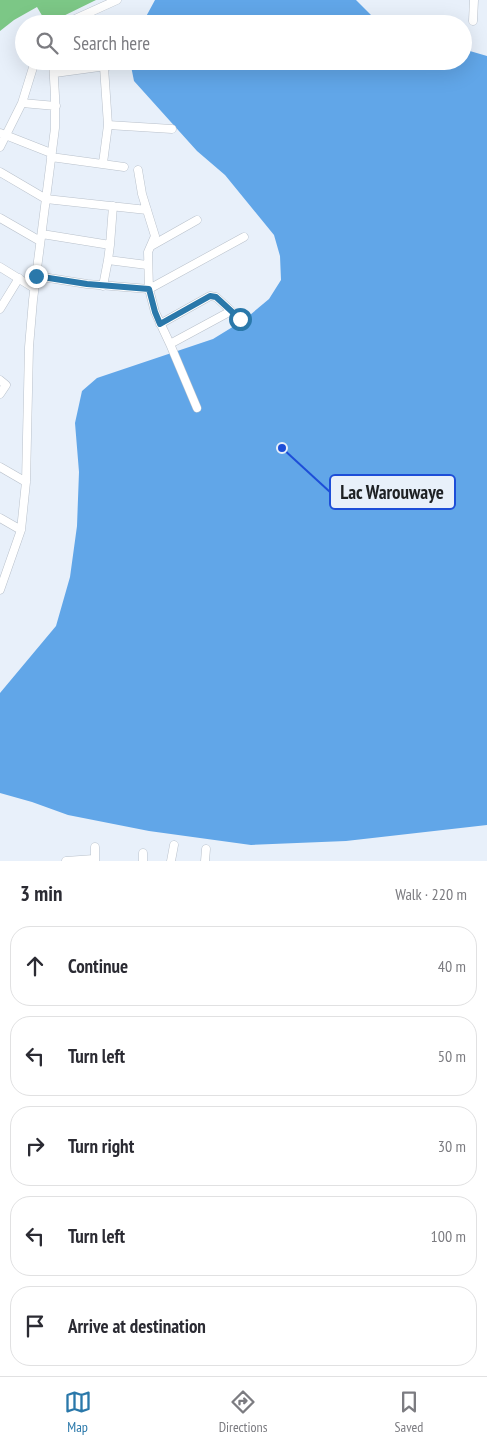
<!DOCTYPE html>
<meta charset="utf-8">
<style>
:root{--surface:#fff;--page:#f7f7f7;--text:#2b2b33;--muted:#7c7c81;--line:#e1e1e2;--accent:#2a78aa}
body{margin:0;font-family:"PT Sans Narrow",sans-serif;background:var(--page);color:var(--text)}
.stop{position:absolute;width:15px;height:15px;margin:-11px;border:4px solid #2a78aa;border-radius:50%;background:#fff}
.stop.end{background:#2a78aa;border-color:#fff;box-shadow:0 1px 5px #0008}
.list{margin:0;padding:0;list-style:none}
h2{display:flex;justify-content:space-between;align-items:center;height:65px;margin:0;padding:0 20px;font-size:21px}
h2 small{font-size:16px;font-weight:400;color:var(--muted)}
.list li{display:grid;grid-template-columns:32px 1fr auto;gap:15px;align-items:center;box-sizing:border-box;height:80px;margin:0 10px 10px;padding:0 10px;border:1px solid var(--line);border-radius:20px}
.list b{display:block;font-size:19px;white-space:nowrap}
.list em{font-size:16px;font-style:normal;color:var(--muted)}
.icon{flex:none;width:28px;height:28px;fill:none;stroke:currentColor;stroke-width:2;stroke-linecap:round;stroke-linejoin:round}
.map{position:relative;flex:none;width:487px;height:861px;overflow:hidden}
.search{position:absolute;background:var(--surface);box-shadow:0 5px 20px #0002;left:15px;right:15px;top:15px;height:55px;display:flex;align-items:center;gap:12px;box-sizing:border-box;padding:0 18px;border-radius:28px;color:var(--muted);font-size:19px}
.sheet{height:515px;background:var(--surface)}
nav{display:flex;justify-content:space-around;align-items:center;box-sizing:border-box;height:70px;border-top:1px solid var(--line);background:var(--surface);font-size:14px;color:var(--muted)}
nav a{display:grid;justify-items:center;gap:2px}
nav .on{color:var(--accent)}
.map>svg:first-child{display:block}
</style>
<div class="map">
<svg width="487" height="861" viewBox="0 0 487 861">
<rect width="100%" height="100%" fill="#e8f0fa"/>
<path fill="#7cc786" d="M0 0H96L47 24 37 7 14 20 0 31Z"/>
<path fill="#61a6e8" d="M155 0H356L380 24H142Z
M463 49 487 56V825L346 841 251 845 149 831 68 815 32 802 0 793V693L56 626 70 577 77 526 79 472 75 423 82 391 97 378 213 339 244 320 269 299 281 280 280 256 274 235 225 175 197 151 134 81 130 61H463Z"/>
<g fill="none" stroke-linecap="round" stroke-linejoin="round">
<g stroke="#b9c1cb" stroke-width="9">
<path id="minor" d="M473 21 474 0
M64 24 117 0
M55 73 143 61
M22 103 56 106
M108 125 172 129
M0 133 51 153
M0 147 22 103 35 61
M51 157 124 167
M103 163 108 125 104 67
M0 172 46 199 147 210
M0 218 40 241
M42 234 110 245 108 260 147 265
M110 245 113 206
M151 246 197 220
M0 267 34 288
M36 276 87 284 149 289 148 252 155 236 142 194 138 170
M103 286 108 260
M0 309 19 278
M160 324 210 296 216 297 240 319
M170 344 231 311
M0 380 6 385 0 394
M197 408 170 344 155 312 149 289 244 237
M0 467 26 482
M0 518 21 530
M0 590 21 530 26 482 29 347 33 300 55 128V96L53 61
M66 861 94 859
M95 861V847
M143 861V853
M171 861 174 845
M205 861 206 849"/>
</g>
<use href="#minor" stroke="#fff" stroke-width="8"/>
</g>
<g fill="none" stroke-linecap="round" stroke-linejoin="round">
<path stroke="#2a78aa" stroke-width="6" d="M36 276 87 284 149 289 155 312 160 324 210 296 216 297 240 319"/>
</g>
<path fill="none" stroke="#1d4ed8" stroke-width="2" d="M282 448L330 492"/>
<circle fill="#1d4ed8" stroke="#e8f0fa" stroke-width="2" cx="282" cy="448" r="5"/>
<rect fill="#e8f0fa" stroke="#1d4ed8" stroke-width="2" x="330" y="475" width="125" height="34" rx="5"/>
<g font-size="19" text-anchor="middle" font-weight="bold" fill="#1e2124">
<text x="392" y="499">Lac Warouwaye</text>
</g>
</svg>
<div class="stop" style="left:240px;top:319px"></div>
<div class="stop end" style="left:36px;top:276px"></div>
<div class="search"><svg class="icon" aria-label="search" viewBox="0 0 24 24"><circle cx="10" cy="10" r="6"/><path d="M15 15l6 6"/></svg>Search here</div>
</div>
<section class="sheet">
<h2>3 min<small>Walk · 220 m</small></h2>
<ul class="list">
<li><svg class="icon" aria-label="ahead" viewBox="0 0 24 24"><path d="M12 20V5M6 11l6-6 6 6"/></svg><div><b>Continue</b></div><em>40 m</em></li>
<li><svg class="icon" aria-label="left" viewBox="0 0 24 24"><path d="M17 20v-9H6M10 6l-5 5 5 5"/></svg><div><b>Turn left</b></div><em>50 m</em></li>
<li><svg class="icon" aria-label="right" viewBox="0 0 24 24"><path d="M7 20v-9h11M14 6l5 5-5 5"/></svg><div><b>Turn right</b></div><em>30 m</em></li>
<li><svg class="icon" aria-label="left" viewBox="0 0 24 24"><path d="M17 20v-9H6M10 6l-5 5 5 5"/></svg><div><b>Turn left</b></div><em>100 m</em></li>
<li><svg class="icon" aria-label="arrive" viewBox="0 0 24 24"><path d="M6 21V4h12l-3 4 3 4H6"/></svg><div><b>Arrive at destination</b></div></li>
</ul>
</section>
<nav>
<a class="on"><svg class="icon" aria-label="map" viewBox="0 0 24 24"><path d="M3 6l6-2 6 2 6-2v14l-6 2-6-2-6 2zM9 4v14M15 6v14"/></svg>Map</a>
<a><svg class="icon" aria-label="directions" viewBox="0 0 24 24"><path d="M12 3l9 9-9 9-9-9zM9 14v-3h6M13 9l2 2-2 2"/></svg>Directions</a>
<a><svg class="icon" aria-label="saved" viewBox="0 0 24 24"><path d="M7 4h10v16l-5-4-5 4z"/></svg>Saved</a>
</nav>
